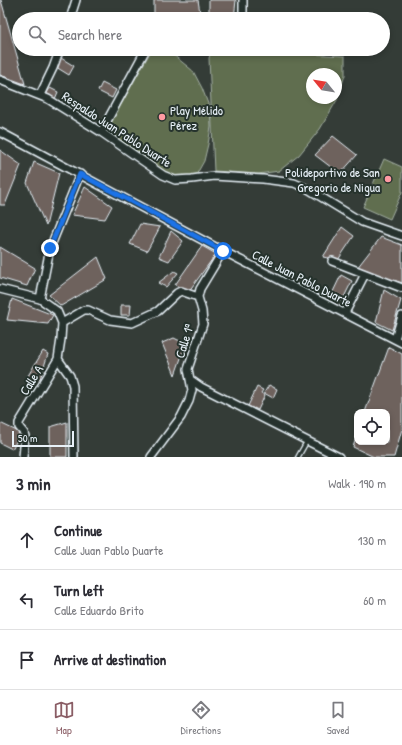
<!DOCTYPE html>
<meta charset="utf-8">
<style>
:root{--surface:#fff;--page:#f2f2f3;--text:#2b2b33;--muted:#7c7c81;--line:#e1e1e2;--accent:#8a5d65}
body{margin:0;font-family:"Patrick Hand",sans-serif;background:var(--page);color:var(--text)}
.controls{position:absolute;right:12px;bottom:12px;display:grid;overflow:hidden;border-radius:8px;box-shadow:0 2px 6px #0003}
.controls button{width:36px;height:36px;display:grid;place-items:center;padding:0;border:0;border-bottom:1px solid var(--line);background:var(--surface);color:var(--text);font:20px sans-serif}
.compass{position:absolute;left:306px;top:68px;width:36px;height:36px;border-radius:50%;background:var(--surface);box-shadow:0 2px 6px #0003;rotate:300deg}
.scale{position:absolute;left:12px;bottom:10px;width:62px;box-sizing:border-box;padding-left:4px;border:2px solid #e8f1f8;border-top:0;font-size:11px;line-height:14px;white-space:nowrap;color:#e8f1f8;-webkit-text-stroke:3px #26332d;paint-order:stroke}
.stop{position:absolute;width:12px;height:12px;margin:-9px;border:3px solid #1a73e8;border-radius:50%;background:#fff}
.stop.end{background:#1a73e8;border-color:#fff;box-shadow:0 1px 4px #0008}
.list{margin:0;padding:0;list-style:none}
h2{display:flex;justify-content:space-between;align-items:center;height:52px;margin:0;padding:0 16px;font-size:17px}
h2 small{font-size:13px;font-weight:400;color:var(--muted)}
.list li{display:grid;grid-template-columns:26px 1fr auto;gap:12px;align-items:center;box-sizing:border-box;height:60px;padding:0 16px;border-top:1px solid var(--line)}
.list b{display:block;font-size:15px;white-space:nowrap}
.list p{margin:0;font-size:13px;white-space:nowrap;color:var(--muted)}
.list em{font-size:13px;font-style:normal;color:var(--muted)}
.icon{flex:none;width:22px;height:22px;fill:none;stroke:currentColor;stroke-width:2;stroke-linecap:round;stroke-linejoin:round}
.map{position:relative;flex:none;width:402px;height:457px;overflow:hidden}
.search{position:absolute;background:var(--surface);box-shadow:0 2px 6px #0003;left:12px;right:12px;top:12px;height:44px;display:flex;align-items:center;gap:10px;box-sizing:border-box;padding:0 14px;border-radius:22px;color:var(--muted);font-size:15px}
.sheet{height:232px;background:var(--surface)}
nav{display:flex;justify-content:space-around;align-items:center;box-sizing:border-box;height:56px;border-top:1px solid var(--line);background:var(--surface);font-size:11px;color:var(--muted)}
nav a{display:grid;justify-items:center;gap:2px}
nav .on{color:var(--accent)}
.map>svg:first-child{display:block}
</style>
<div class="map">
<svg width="402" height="457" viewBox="0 0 402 457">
<rect width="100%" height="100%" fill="#343c37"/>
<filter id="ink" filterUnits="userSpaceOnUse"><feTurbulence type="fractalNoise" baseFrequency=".025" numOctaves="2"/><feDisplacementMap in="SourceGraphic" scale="8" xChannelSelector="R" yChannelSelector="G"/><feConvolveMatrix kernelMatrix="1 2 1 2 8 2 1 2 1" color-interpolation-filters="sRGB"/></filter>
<g filter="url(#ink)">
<path fill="#616e50" stroke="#a4b0a4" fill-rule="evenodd" d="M152 49H166L193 71 202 88 210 109 211 127 208 144 204 161 195 177 179 178 165 174 112 135 110 124Z
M216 49 345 56V75L337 100 320 129 299 155 279 171 258 174 214 171 209 58 211 52ZM312 74H336V98H312Z
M384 159 402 167V192L390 219 363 207Z"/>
<path fill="#6e625d" stroke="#e8f1f8" d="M0 0H1L25 84 0 75Z
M154 0H198L201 19H154Z
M209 0H236L234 19H209Z
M61 58 74 66 69 75 56 67Z
M102 83 116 90 112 98 98 91Z
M50 88 58 92 55 99 46 95Z
M333 136 357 155 340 174 315 155Z
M0 150 21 165 5 205H0Z
M34 162 59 173 46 226 27 183Z
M85 187 112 206 105 219 72 215Z
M140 224 160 227 147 251 130 244Z
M342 227 354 236 338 260 323 257Z
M171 231 183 241 169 261 159 257Z
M381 237 402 245V283L357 268Z
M202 246 216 254 189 291 175 285Z
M0 247 35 268 27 286 0 278Z
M98 257 107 279 61 306 49 295Z
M174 271 178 273 166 287 158 283Z
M341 275 352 281 342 301 331 296Z
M384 290 401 300 392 330 376 322Z
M12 299 53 315 48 324 7 320Z
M121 305H131L130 315H121Z
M174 338 186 344 175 375 162 343Z
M389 347 402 354V429L394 457H374L353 447 357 435V442H387V412H365Z
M43 351 48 354 40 379H26Z
M269 385 277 389 273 398 264 393Z
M257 387 263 390 261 393 265 395 258 410 254 408V409L248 406Z
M67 422V457H50V427Z
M0 423 21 433 12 449 0 443Z"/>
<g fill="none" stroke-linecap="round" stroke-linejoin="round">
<g stroke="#e8f1f8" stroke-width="6">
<path id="lane" d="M298 457 307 441"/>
</g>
<g stroke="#e8f1f8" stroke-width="10">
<path id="street" d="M243 0V19
M70 19 76 0
M0 80 48 99 101 132 163 175 175 180 192 179 214 176 263 179 294 183 308 189 362 222 402 236
M40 95 53 68 60 49
M0 132 223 251 402 343
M101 132 146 49
M332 261 402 288
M0 289 40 299 57 311 62 323 61 339 58 359 19 423V427L24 433 25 436 23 457
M40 299 50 248 80 174
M345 313 365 274
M62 323 84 310H88L110 320 132 323 158 311 177 293 181 291 198 297
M395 339 402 316
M58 359 70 376 73 386 74 457
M191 380 201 387 339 457
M151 457 181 417 189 401 192 390 188 369 203 324 202 311 198 297 200 289 223 251"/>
</g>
<use href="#lane" stroke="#26332d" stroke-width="3.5"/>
<use href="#street" stroke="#26332d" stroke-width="7"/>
</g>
</g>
<g fill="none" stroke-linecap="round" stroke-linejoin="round" filter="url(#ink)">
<path stroke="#1a73e8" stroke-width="5" d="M50 248 80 174 223 251"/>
</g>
<g fill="#ff9aa2" stroke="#26332d" stroke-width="1.5">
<circle cx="162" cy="117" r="4"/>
<circle cx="388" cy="179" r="4"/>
</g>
<g text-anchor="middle" stroke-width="4" stroke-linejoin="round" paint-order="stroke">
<g font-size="13" fill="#e8f1f8" stroke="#26332d" text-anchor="start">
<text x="170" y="115">Play Mélido<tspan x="170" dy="15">Pérez</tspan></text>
<text x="380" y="177" text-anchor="end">Polideportivo de San<tspan x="380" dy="15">Gregorio de Nigua</tspan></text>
</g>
<g font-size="13" fill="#e8f1f8" stroke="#26332d">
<text transform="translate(117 129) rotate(33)" y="5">Respaldo Juan Pablo Duarte</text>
<text transform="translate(302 278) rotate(27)" y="5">Calle Juan Pablo Duarte</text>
<text transform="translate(184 341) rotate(-73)" y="5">Calle 1ª</text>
<text transform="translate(31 380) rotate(-58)" y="5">Calle A</text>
</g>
</g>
</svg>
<div class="controls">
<button><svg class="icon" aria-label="locate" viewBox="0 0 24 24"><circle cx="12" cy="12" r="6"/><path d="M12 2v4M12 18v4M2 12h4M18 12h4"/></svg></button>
</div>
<svg class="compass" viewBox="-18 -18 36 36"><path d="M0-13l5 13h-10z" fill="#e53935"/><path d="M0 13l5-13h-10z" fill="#7c7c81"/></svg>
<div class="scale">50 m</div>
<div class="stop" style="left:223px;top:251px"></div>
<div class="stop end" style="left:50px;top:248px"></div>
<div class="search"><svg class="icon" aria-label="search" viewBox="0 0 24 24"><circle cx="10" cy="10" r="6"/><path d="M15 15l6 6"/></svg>Search here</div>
</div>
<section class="sheet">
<h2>3 min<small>Walk · 190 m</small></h2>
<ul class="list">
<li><svg class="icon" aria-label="ahead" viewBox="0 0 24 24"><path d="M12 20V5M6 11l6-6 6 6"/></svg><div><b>Continue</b><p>Calle Juan Pablo Duarte</p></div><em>130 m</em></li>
<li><svg class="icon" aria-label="left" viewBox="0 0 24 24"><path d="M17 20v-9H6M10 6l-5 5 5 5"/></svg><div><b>Turn left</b><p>Calle Eduardo Brito</p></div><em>60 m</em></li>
<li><svg class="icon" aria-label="arrive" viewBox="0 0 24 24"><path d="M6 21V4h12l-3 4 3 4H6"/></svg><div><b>Arrive at destination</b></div></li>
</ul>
</section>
<nav>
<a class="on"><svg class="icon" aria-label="map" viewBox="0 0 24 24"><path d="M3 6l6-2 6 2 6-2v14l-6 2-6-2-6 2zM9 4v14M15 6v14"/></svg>Map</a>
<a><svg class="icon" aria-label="directions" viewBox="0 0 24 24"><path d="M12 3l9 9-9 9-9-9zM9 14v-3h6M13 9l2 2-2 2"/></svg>Directions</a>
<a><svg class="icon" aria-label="saved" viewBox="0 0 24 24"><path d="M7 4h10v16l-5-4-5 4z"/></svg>Saved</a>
</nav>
